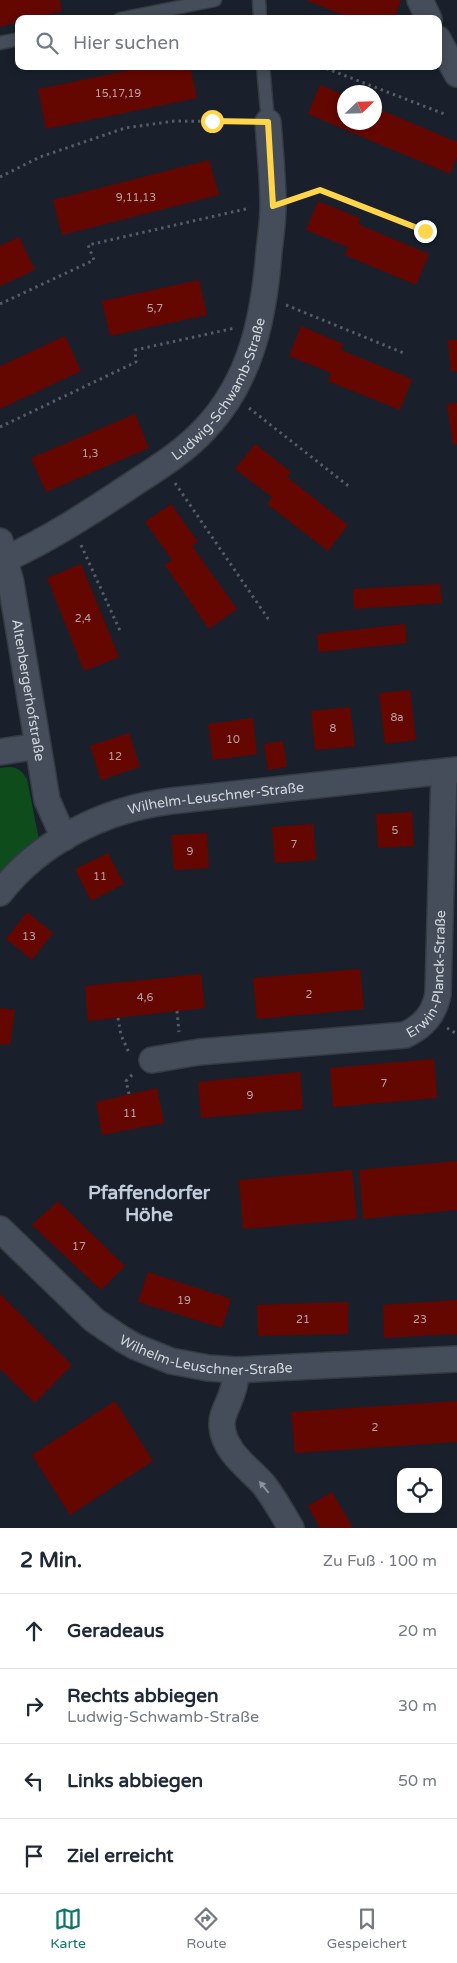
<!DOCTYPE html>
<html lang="de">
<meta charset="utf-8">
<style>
:root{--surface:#fff;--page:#f2f2f3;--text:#1f2937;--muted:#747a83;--line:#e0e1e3;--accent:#0f766e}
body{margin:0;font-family:"Varela Round",sans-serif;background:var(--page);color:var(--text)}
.controls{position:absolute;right:15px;bottom:15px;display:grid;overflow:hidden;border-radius:10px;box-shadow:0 2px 8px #0003}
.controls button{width:45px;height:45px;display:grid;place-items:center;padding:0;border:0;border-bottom:1px solid var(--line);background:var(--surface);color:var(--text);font:25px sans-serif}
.compass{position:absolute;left:337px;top:85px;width:45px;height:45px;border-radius:50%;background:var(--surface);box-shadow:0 2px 8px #0003;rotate:67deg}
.stop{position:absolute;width:15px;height:15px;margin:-11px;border:4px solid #ffd54a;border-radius:50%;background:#fff}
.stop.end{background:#ffd54a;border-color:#fff;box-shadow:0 1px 5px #0008}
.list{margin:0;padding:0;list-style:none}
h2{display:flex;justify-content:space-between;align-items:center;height:65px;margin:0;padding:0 20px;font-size:21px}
h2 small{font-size:16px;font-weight:400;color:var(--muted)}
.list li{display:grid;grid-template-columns:32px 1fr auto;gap:15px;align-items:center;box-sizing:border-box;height:75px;padding:0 20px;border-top:1px solid var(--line)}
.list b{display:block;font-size:19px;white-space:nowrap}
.list p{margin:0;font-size:16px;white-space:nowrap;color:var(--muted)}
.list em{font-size:16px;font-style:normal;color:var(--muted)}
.icon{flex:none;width:28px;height:28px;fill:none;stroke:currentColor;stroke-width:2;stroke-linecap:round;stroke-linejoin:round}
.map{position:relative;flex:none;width:457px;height:1528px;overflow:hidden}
.search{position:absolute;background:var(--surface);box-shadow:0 2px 8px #0003;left:15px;right:15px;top:15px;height:55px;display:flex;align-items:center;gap:12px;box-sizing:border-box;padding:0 18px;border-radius:10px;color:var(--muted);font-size:19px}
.sheet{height:365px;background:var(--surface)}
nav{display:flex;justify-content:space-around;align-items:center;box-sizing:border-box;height:70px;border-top:1px solid var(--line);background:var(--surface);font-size:14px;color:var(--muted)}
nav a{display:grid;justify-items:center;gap:2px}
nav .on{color:var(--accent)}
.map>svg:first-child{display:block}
</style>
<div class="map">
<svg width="457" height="1528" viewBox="0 0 457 1528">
<rect width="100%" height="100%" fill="#19202b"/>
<path fill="#0e4d1b" d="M8 767C18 767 22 771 27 779L39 840 8 863 0 872V768Z"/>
<path fill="#640700" d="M0 0H60L62 11 32 19H19V22L0 27Z
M306 0H401L394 19H353Z
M150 66H190L197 98 46 129 38 89Z
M320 85 344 95V122H374V107L457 142V157L450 174 308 114Z
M209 160 219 195 62 235 53 200Z
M318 201 360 218 358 224 429 254 416 285 345 255 348 247 306 230Z
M19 237 35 270 0 286V246Z
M199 280 207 315 110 336 102 301Z
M301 326 343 344 341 350 412 379 400 410 328 381 331 373 289 356Z
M65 336 81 371 0 409V366Z
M448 340H457V371L451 372Z
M457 403V444L453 445 447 404Z
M135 414 149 448 46 492 31 458Z
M255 444 291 472 287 477 348 525 328 551 267 504 272 497 235 469Z
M171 504 198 542 192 546 237 609 209 629 165 565 172 560 145 522Z
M81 564 119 657 84 671 47 578Z
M440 584 442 603 354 609 353 589Z
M405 624 407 643 319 652 317 634Z
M410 690 416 740 385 744 379 693Z
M350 707 355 746 315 750 311 711Z
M253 718 257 754 213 760 208 724Z
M129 733 140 767 101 780 90 746Z
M283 741 287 767 268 770 264 744Z
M412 812 414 846 378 848 376 814Z
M313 824 316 860 275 863 272 827Z
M207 833 209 868 174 870 171 835Z
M108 853 124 884 91 901 75 869Z
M27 912 53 933 32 960 6 939Z
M360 969 364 1009 257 1019 253 978Z
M201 974 205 1008 88 1021 85 986Z
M0 1008 15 1010 10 1045 0 1044Z
M434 1059 437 1098 333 1107 330 1068Z
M300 1072 303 1109 201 1118 198 1082Z
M157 1088 164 1123 102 1135 96 1102Z
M457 1161V1210L363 1219 359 1170Z
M352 1170 357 1219 243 1229 239 1180Z
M58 1201 125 1266 101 1290 32 1225Z
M148 1272 231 1299 222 1328 138 1302Z
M0 1294 72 1365 35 1403 0 1369Z
M457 1300V1334L384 1338 383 1305Z
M348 1302V1334L258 1336 257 1305Z
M115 1401 153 1461 70 1515 32 1455Z
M457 1401V1442L295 1453 291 1412Z
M332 1492 353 1528H320L308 1506Z"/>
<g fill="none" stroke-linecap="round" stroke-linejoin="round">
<g stroke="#353b43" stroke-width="15">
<path id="service" d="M259 0 260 19
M120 19 215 0
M0 43 19 39
M263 66 268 122"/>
</g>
<g stroke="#353b43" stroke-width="28">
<g id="minor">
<path d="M420 0 429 19"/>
<path d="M438 39 457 74"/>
<path id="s1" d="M0 541 11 583 47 800 64 838"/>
<path id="s2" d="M6 559C49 539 88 514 127 488 154 470 183 453 205 429 252 379 264 316 269 251 271 236 273 220 273 205 273 178 270 150 268 122"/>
<path d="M0 752 38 746"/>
<path id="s3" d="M0 893C40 841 106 809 171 801L457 770"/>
<path id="s4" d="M152 1060 199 1052 405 1035C424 1026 434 1014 438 994L444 772"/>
<path id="s5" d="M0 1229 94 1320 122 1339 136 1347 171 1361 208 1368 236 1370 457 1359"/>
<path d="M236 1370C236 1378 235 1385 232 1393 229 1404 221 1414 222 1426 224 1452 248 1467 264 1485 274 1498 283 1514 291 1528"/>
</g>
</g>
<path stroke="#555c65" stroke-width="3" stroke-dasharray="2.5 4" stroke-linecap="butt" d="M320 66 447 115
M0 177 40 157 125 128 175 121 245 122
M295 198 320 190 425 231
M0 304 94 260 88 245 250 208
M286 305 406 354
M249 408 351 488
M0 427 136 362 135 350 235 328
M175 483 269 620
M81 545 121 633
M177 1011 179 1032
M118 1018 121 1035 130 1055
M447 1028 457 1034
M129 1094 126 1081 134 1073"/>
<use href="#service" stroke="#444d59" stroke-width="12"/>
<use href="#minor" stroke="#444d59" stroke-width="25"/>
</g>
<defs><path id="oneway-solid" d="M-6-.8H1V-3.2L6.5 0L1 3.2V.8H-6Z" transform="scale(1.25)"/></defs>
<use fill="#8a929b" href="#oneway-solid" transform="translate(264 1487) rotate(-129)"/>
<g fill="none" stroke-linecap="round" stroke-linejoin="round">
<path stroke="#ffd54a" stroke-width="6" d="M212 121 268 122 273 206 320 190 425 231"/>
</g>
<g text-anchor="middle" stroke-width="4.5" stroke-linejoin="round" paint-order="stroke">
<g font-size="11" fill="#b6a2a6">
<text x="118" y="97">15,17,19</text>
<text x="136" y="201">9,11,13</text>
<text x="155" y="312">5,7</text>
<text x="90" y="457">1,3</text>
<text x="83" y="622">2,4</text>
<text x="397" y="721">8a</text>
<text x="333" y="732">8</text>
<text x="233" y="743">10</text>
<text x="115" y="760">12</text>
<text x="395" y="834">5</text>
<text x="294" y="848">7</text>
<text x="190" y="855">9</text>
<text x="100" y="880">11</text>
<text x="29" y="940">13</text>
<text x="309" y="998">2</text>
<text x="145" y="1001">4,6</text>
<text x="384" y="1087">7</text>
<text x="250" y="1099">9</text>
<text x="130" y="1117">11</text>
<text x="79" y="1250">17</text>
<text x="184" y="1304">19</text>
<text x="303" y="1323">21</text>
<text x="420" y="1323">23</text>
<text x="375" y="1431">2</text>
</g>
<g font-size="14" fill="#d1d6dd" stroke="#19202b">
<text dy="5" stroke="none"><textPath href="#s2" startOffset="280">Ludwig-Schwamb-Straße</textPath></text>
<text dy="5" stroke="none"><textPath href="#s1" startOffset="152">Altenbergerhofstraße</textPath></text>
<text dy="5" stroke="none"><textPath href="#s3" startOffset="244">Wilhelm-Leuschner-Straße</textPath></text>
<text dy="5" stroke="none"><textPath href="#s4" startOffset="325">Erwin-Planck-Straße</textPath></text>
<text dy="5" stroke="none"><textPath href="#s5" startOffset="252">Wilhelm-Leuschner-Straße</textPath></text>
</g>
<g font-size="19" font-weight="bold" fill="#c2cddc" stroke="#19202b">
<text x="149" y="1199">Pfaffendorfer<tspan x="149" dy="22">Höhe</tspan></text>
</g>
</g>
</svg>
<div class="controls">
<button><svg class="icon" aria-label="locate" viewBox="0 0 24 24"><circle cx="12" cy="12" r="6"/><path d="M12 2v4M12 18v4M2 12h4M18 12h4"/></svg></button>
</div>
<svg class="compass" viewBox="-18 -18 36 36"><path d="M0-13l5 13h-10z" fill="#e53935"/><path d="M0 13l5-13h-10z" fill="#747a83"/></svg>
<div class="stop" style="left:212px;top:121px"></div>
<div class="stop end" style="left:425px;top:231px"></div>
<div class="search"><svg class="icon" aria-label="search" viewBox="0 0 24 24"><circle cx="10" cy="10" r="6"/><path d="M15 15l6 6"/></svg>Hier suchen</div>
</div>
<section class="sheet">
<h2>2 Min.<small>Zu Fuß · 100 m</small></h2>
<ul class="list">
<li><svg class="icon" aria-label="ahead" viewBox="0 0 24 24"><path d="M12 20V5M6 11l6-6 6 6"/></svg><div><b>Geradeaus</b></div><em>20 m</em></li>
<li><svg class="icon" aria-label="right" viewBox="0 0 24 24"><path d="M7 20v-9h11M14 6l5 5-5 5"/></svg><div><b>Rechts abbiegen</b><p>Ludwig-Schwamb-Straße</p></div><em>30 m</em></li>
<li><svg class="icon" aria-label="left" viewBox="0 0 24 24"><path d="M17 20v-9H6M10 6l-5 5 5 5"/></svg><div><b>Links abbiegen</b></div><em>50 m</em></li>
<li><svg class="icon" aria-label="arrive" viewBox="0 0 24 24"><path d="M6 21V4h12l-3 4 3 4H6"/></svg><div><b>Ziel erreicht</b></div></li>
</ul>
</section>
<nav>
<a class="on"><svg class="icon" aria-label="map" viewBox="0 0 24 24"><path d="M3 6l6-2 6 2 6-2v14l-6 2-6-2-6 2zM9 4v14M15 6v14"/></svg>Karte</a>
<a><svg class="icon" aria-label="directions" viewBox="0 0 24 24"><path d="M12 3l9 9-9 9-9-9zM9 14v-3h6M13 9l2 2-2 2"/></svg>Route</a>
<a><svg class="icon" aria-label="saved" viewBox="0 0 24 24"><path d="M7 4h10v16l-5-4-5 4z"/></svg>Gespeichert</a>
</nav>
